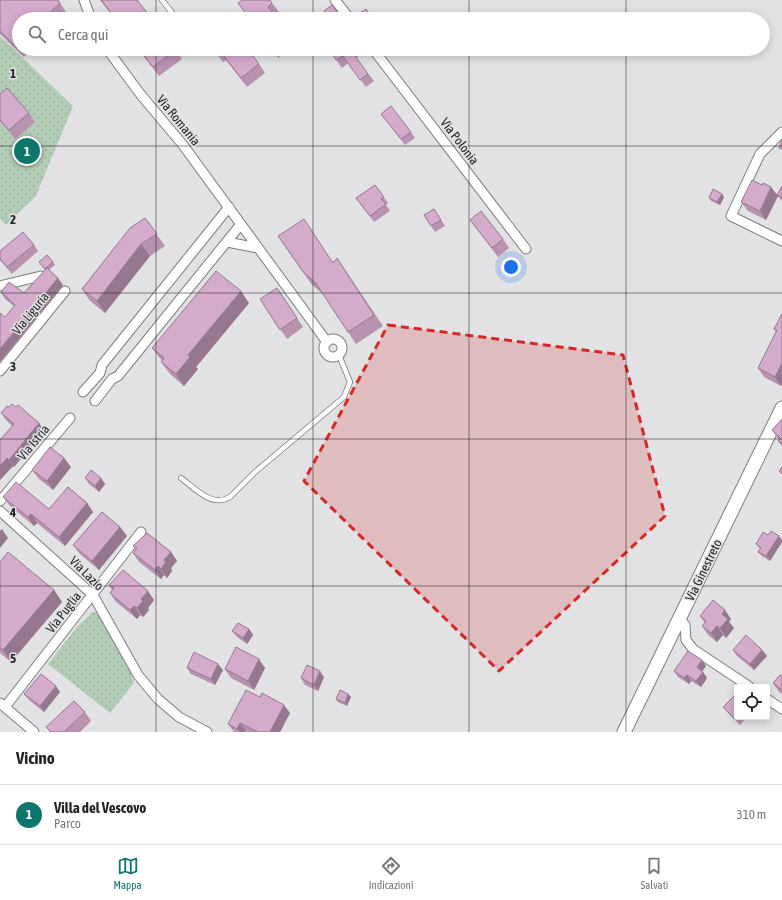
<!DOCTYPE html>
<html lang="it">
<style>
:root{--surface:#fff;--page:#f6f6f6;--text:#222;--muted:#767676;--line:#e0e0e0;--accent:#0f766e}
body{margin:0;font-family:"Asap Condensed",sans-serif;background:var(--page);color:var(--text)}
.controls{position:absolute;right:12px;bottom:12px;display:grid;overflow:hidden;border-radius:4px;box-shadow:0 2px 10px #0003}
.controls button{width:36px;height:36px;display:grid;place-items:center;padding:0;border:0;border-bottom:1px solid var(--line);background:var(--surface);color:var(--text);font:20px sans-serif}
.you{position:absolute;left:511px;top:267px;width:14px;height:14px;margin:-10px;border:3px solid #fff;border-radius:50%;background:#1a73e8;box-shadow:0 0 0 6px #1a73e833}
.badge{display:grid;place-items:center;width:26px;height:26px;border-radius:50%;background:var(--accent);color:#fff;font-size:13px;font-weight:700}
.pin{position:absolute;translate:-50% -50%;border:2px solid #fff;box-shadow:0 1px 4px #0006}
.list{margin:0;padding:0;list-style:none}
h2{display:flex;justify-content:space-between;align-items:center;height:52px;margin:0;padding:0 16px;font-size:17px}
h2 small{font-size:13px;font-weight:400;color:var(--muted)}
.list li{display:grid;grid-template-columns:26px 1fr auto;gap:12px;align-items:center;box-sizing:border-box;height:60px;padding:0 16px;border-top:1px solid var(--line)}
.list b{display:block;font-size:15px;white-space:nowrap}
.list p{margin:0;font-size:13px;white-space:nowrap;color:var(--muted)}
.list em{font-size:13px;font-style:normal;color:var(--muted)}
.icon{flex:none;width:22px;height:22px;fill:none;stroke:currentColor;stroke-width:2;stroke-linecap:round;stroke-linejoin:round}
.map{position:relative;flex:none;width:782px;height:732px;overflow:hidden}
.search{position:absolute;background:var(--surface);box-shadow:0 2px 10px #0003;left:12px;right:12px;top:12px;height:44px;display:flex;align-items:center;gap:10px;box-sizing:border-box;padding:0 14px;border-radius:22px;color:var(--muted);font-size:15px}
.sheet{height:112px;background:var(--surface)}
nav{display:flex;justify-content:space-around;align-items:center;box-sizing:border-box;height:56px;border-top:1px solid var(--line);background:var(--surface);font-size:11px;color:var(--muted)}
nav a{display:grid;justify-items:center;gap:2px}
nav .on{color:var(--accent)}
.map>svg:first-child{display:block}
</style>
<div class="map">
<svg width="782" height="732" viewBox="0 0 782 732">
<defs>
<pattern id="park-dots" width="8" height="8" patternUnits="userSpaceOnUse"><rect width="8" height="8" fill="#b3ccb6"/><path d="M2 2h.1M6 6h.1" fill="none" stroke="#9aaf9c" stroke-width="1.8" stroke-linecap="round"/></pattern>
</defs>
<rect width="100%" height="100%" fill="#e2e2e4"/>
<path fill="url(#park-dots)" d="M0 36 73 106 36 196 6 225 0 219Z
M92 612H98C111 635 127 658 134 683L110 713 48 664 77 627Z"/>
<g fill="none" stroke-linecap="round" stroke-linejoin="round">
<g stroke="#7d7d7f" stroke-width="6">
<path id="lane" d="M162 0 177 19
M181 478C195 488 211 508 230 497L255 472 344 397 350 382 339 355"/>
</g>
<g stroke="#7d7d7f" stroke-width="11">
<path id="street" d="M84 0 91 19
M335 0 350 19
M107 49 141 95 183 145 327 342
M373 49 526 249
M782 132 760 154 731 216 782 241
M227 242 258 248
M0 286 41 276
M324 348a9 9 0 1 1 18 0a9 9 0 1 1-18 0Z
M0 371 65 291
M83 392 100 373 102 365 229 207
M95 401 112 379 118 376 241 224
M0 501 70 418
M0 511 93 595 138 675 158 699 179 717 207 732
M679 618 685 625 686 640 693 649 750 687
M767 699 782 709
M0 703 34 732
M5 707 141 532"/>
</g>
<g stroke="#7d7d7f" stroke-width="15">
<path id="secondary" d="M624 732 782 408"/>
</g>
<use href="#lane" stroke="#fff" stroke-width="4.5"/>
<use href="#street" stroke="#fff" stroke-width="9"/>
<use href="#secondary" stroke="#fff" stroke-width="13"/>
</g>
<path fill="#b793af" d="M0 0 60 3 66 12 59 19H19V49H31L24 57 0 34Z
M100 0H137L152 19H115Z
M272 3 279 12 275 16 249 19Z
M138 49H175L182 59 159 76Z
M213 49H240L242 51 259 64 265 73 247 87 226 60 223 62Z
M272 49H289L278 58Z
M334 49H354L359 56 356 58 374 81 366 87 348 63 342 68 331 52Z
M0 94 29 113 35 122 15 139 0 121Z
M381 114 411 132 415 138 405 145Z
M375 185 388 203 386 205 390 211 374 222 356 198Z
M782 186V201L777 195Z
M778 196 766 220 748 211 741 202Z
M724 197 720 205 711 201 709 198Z
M434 209 445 226 435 232 431 226Z
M145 218 165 246 150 256 105 313 90 301 82 289Z
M470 220 503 239 509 248 498 257Z
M278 236 334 262 337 258 383 326 356 344 322 293 312 285Z
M34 245 38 251 12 274 0 260V251Z
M39 262H53L55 265 49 270 63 285 5 317 14 306 5 299 1 292 24 293 45 270Z
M283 297 303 327 287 339 260 299Z
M249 303 196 367 198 369 184 386 170 374 161 362 162 361 152 348Z
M782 314V384L781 386 764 377 758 368 776 332 774 329Z
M9 407H16L39 423 44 431 14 467 13 466 0 480 12 426 6 420 1 413Z
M782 419V446L778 441 779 440 772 430Z
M64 458 71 467 53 490 39 479 32 470Z
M85 478H101L105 484 99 492 89 484Z
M3 497 49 509 87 503 93 512 65 546 37 523 34 526 10 506Z
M120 527 127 536 99 570 80 554 73 545Z
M768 535 782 540V542L770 561 762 556 758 552 760 549 756 544Z
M133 546 171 552 177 561 171 568 172 571 167 578 164 575 161 579 139 562 133 553 136 549Z
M0 562 54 590 62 602 11 662 0 653Z
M109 585 154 600 148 608 149 610 143 617 140 615 137 619 116 602 110 593 112 590Z
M700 616 731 619 729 622 734 628 726 638 723 635 717 642 708 635 702 626 705 623Z
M249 629 253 635 247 644 237 637 232 631Z
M733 650H762L767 656 754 670 737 656Z
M706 666 702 671 707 678 701 687 691 681 689 684 678 677 674 671Z
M187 668 223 670 215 685 191 674Z
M265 668 254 690 231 678 225 669Z
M782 676V694L779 692 773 683Z
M324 677 318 691 305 685 301 678Z
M60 692 44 712 29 700 24 694Z
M348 694 351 697 347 706 338 702 336 699Z
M260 697 290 713 280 732H247L246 731 245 732H234L228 724Z
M723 707 737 717H747L740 725 728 713Z
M85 712 91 721 80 732H50L46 727Z"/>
<path fill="#95788f" d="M771 187 778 196 766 220 760 211Z
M722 194 724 197 720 205 717 202Z
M141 244 150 256 105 313 97 301Z
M58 278 63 285 0 362V349Z
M241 291 249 303 196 367 198 369 184 386 176 374 188 355Z
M782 363V384L781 386 775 377Z
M39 423 44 431 14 467 9 460Z
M7 458 13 466 0 480V466Z
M64 458 71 467 53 490 47 481Z
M101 478 105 484 99 492 95 486Z
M87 503 93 512 65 546 59 537Z
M31 514 37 523 34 526 28 517Z
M120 527 127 536 99 570 92 561Z
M2 529 8 538 0 548V531Z
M779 536 782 540V542L770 561 766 556Z
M171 552 177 561 171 568 172 571 167 578 161 569 164 560Z
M158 566 164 575 161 579 155 570Z
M54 590 62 602 11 662 3 650Z
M148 591 154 600 148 608 149 610 143 617 137 608 141 599Z
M134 606 140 615 137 619 130 610Z
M725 610 731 619 729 622 734 628 726 638 720 628 722 614Z
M717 626 723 635 717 642 711 633Z
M249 629 253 635 247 644 243 638Z
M762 650 767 656 754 670 750 664Z
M259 659 265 668 254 690 248 681Z
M702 660 706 666 701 673 697 667Z
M218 664 223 670 215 685 211 679Z
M320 671 324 677 318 691 314 685Z
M703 672 707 678 701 687 696 681Z
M687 675 691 681 689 684 684 678Z
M56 686 60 692 44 712 40 706Z
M348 694 351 697 347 706 345 703Z
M284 705 290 713 280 732H270Z
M240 723 246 731 245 732H240L237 729Z"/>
<path fill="#d5abcc" stroke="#95788f" d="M0 0H58L60 3 43 19H19V46L17 48 0 31Z
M101 0H137L152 19H116Z
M242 0H270L272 3 268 7 278 19H250L238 3Z
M332 5 340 15 347 17 348 19H328L329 18 324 11Z
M366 9 373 19H358L356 16Z
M139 49H175V50L153 67Z
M214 49H240L242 51 244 49H248L259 64 241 78 220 51 217 53Z
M334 49H352L351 50 368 74 360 80 343 56 336 60 331 52Z
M7 88 29 113 9 130 0 120V94Z
M391 106 411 132 401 139 381 114Z
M782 140V149L779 148Z
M752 180 762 185 763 183 771 187 760 211 741 202Z
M375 185 384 197 381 199 386 204 370 216 356 198Z
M782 186V197L777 195Z
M713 189 722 194 717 202 709 198Z
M434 209 441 220 431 226 424 215Z
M481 211 503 239 492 248 470 220Z
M145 218 157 234 141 244 97 301 82 289 130 228Z
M304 219 333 263 337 258 374 315 348 332 315 282 304 273 278 236Z
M23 232 34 245 7 267 0 259V251Z
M47 255 53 262 45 269 39 262Z
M47 268 58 278 0 349V313L5 317 15 305 1 292 9 282 24 293Z
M216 271 241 291 188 355 190 357 176 374 161 362 164 358 152 348Z
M277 288 297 318 280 330 260 299Z
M782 314V363L775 377 758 368 777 330 774 329Z
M12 404 16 407 18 405 39 423 9 460 7 458 0 466V440L14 424 1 413 7 406 9 407Z
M782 419V444L778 441 780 438 772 430Z
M50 447 64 458 47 481 32 470Z
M782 467V474L779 471Z
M91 470 101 478 95 486 85 478Z
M16 482 49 509 68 487 87 503 59 537 31 514 28 517 3 497Z
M102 512 120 527 92 561 73 545Z
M771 531 779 536 766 556 758 552 761 548 756 544 763 532 768 535Z
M147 533 171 552 164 560 166 562 161 569 158 566 155 570 133 553 137 548 133 546Z
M8 552 54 590 3 650 0 648V562Z
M123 570 148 591 141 599 143 601 137 608 134 606 130 610 110 593 114 588 109 585Z
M713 600 725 610 722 614 728 619 720 628 717 626 711 633 702 626 706 621 700 616Z
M238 623 249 629 243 638 232 631Z
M746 635 762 650 750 664 733 650Z
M236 647 259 659 248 681 225 669Z
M688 651 702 660 697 667 703 672 696 681 687 675 684 678 674 671Z
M194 652 218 664 211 679 187 668Z
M307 665 320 671 314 685 301 678Z
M41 674 56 686 40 706 24 694Z
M780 675 782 676V690L773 683Z
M246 690 260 697 262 693 284 705 270 732H258L240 723 237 729 228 724Z
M340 690 348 694 345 703 336 699Z
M736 694 737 695V717L735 719 723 707Z
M74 701 85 712 64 732H51L46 727Z"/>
<path fill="#d62828" fill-opacity="0.2" stroke="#d62828" stroke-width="3" stroke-dasharray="8 5" stroke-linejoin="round" d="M388 325 623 355 665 516 499 671 304 481Z"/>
<path fill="none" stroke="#242425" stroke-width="1" stroke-opacity="0.55" d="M156 0V19M313 0V19M469 0V19M626 0V19M156 49V732M313 49V732M469 49V732M626 49V732M0 146H782M0 293H782M0 439H782M0 586H782"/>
<g text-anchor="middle" stroke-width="3" stroke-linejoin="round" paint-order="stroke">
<g font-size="13" fill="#242425" stroke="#e2e2e4">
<text transform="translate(179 120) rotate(51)" y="5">Via Romania</text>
<text transform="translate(460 141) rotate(53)" y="5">Via Polonia</text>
<text transform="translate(30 313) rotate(-51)" y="5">Via Liguria</text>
<text transform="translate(33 442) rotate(-50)" y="5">Via Istria</text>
<text transform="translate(703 570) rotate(-64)" y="5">Via Ginestreto</text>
<text transform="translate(87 573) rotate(45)" y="5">Via Lazio</text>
<text transform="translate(63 612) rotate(-52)" y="5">Via Puglia</text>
</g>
</g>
<g font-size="13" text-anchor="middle" font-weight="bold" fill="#242425" stroke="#e2e2e4" stroke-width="3" stroke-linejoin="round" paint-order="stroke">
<text x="13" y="78">1</text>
<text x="13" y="224">2</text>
<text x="13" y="371">3</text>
<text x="13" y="517">4</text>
<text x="13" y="663">5</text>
</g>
</svg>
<div class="controls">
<button><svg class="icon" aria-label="locate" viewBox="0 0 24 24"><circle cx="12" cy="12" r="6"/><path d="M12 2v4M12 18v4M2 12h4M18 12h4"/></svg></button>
</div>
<div class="you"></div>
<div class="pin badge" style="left:27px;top:151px">1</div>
<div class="search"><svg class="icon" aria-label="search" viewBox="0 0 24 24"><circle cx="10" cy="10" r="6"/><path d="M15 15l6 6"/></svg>Cerca qui</div>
</div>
<section class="sheet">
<h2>Vicino<small></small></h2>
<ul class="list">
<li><span class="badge">1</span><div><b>Villa del Vescovo</b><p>Parco</p></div><em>310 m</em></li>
</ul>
</section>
<nav>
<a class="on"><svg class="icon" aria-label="map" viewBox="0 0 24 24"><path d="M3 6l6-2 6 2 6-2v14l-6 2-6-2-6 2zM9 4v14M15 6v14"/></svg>Mappa</a>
<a><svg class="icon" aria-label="directions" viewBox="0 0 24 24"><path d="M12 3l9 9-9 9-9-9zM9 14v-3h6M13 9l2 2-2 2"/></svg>Indicazioni</a>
<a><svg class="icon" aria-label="saved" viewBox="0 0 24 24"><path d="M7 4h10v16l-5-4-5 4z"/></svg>Salvati</a>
</nav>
